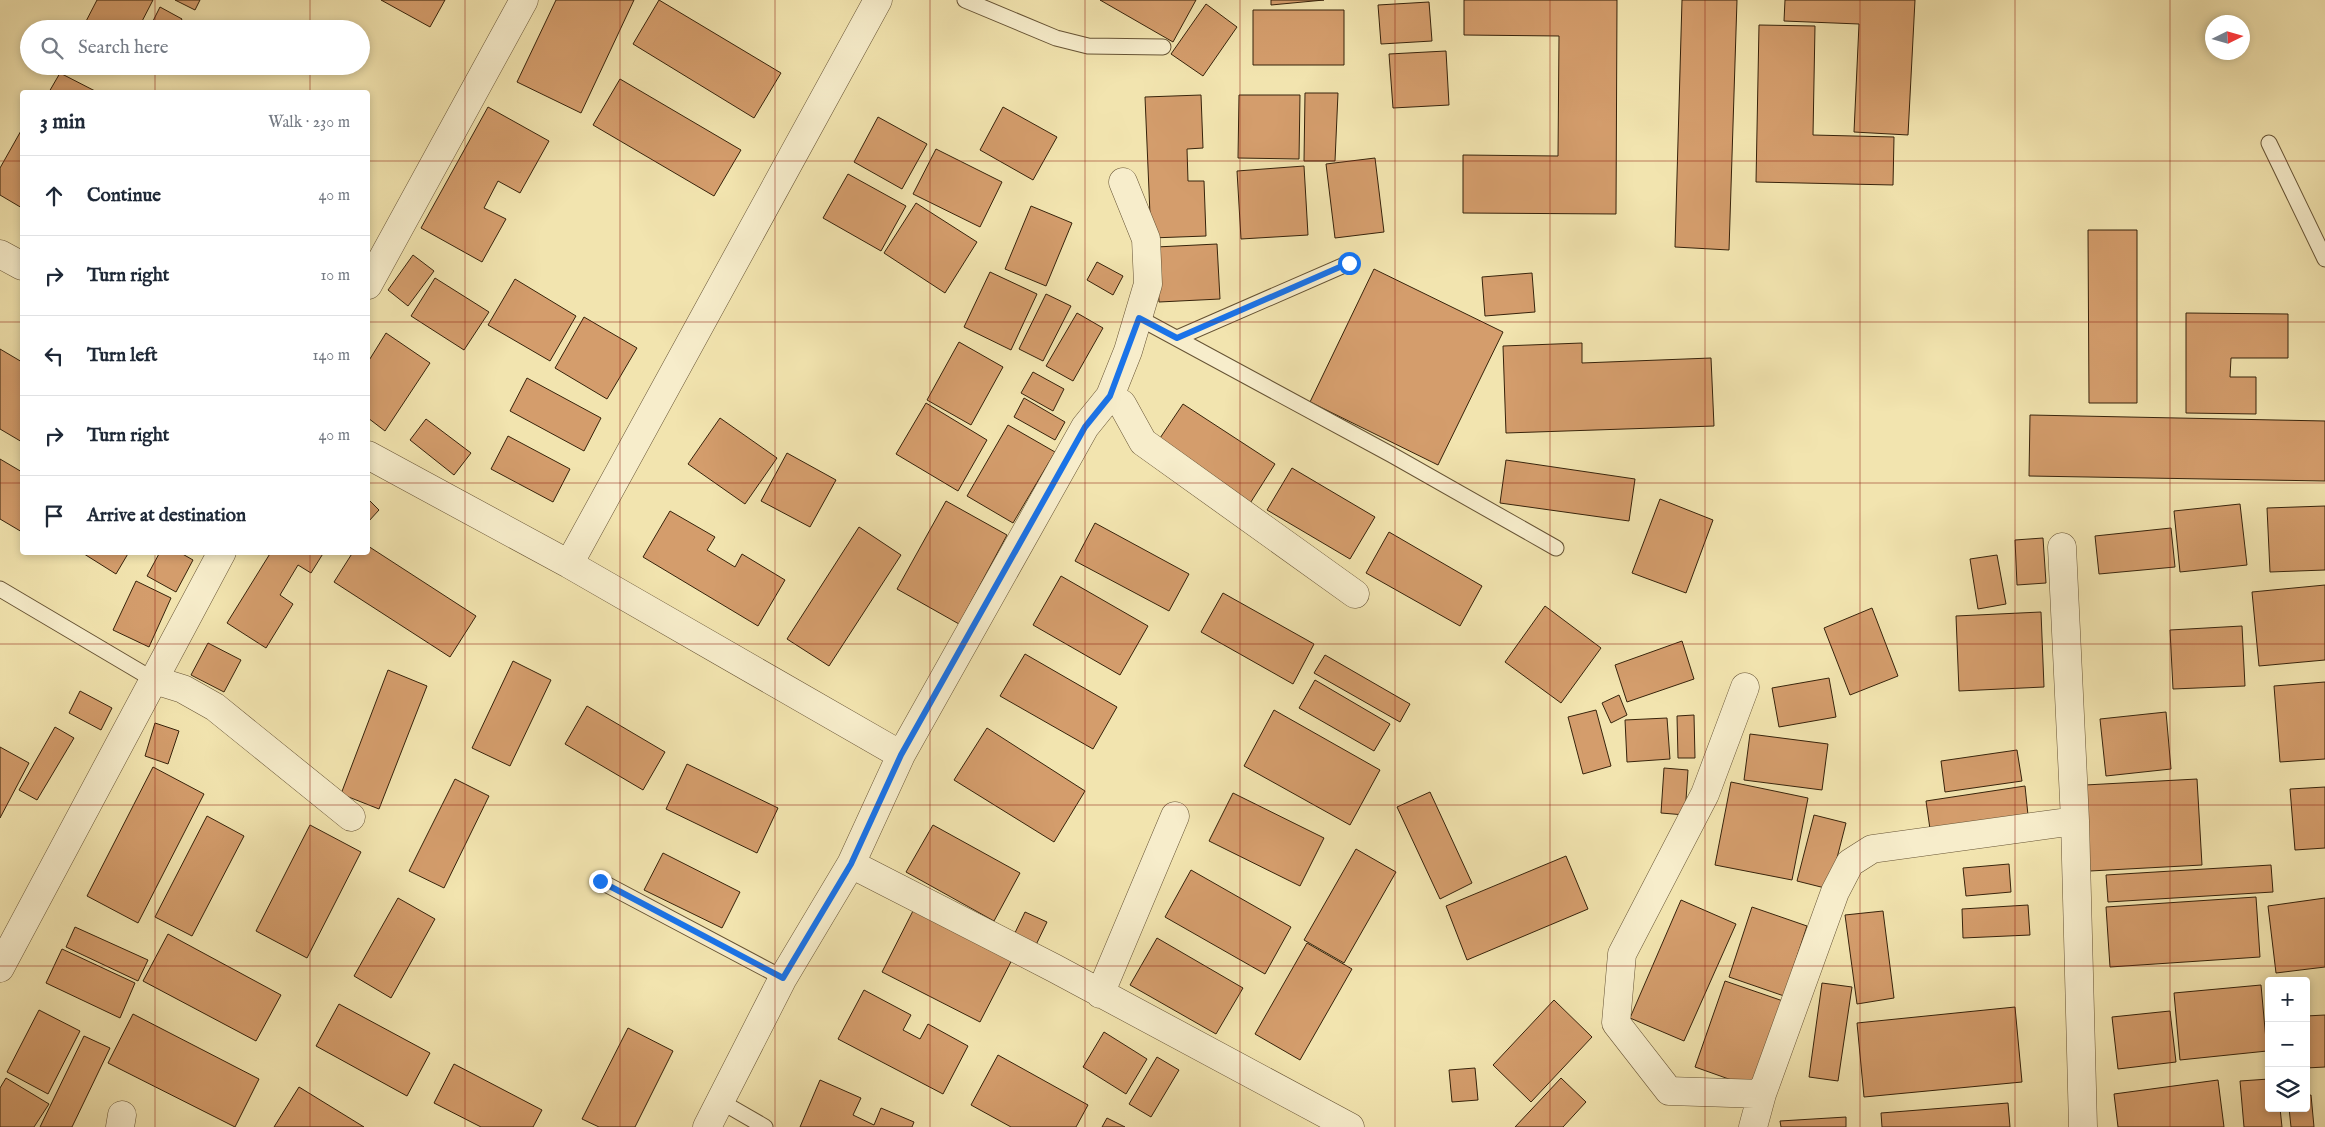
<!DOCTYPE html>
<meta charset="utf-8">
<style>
:root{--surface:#fff;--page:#f6f6f7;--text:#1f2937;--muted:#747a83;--line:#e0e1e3}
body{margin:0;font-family:"IM FELL English",serif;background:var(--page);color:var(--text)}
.controls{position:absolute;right:15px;bottom:15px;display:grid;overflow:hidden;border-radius:5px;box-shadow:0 2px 8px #0003}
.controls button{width:45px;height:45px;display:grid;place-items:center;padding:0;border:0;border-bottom:1px solid var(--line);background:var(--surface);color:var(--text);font:25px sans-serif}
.compass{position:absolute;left:2205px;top:15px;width:45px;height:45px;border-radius:50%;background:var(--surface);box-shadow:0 2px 8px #0003;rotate:85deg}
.stop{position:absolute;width:15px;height:15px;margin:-11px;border:4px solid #1a73e8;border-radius:50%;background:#fff}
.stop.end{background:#1a73e8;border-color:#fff;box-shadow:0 1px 5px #0008}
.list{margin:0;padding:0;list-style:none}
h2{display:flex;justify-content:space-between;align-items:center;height:65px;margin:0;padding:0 20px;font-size:21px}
h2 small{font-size:16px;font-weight:400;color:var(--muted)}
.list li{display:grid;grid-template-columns:32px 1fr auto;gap:15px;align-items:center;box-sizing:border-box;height:80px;padding:0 20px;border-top:1px solid var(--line)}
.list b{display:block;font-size:19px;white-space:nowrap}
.list em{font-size:16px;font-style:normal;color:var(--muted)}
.icon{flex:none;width:28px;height:28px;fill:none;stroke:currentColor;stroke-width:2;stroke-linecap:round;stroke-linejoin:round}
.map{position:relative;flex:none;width:2325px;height:1127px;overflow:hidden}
.search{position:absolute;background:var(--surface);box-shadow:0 2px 8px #0003;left:20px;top:20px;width:350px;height:55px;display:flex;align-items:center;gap:12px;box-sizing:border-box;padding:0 18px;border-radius:28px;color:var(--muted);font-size:19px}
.panel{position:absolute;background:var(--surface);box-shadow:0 2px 8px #0003;left:20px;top:90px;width:350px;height:465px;border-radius:5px}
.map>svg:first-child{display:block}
</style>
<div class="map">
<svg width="2325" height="1127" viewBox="0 0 2325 1127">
<rect width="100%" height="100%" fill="#f2e4af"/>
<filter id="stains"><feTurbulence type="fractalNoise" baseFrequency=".004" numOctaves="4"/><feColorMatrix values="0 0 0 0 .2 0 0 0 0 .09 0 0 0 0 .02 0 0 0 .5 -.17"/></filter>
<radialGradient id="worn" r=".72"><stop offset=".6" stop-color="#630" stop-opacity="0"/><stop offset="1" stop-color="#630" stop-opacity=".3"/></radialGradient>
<path fill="#d49d6c" stroke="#37230b" d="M97 0H153L138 29H82Z
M175 0H200L195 10Z
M381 0H445L430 27Z
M556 0H634L581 113 517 82Z
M659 0 781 73 754 118 633 44Z
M1100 0H1196L1173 42Z
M1271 0H1324L1271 5Z
M1464 0H1617L1616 214 1463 213V155L1558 156 1559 36 1464 35Z
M1682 0H1737L1729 250 1675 247Z
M1785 0H1915L1908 135 1854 132 1859 24 1784 21Z
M1429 2 1432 41 1381 44 1378 5Z
M1206 4 1237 27 1203 76 1171 54Z
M160 7 182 19 177 29H149Z
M1253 10H1344V65H1253Z
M1759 25 1815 26 1813 135 1894 137 1893 185 1756 182Z
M1446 51 1449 105 1393 108 1389 54Z
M60 73 97 92H49Z
M620 79 741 150 714 196 593 125Z
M1305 93H1338L1335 161H1304Z
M1201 95 1203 148 1187 149 1188 181H1204L1206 236 1151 238 1145 97Z
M1239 95H1300L1299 159 1238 158Z
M488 107 549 141 520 193 498 181 484 208 506 219 482 262 421 228Z
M1003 107 1057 137 1033 180 980 150Z
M878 117 927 144 902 189 854 162Z
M22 129V208L0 195V168Z
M936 149 1002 182 980 227 913 194Z
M1375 158 1384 232 1335 238 1326 164Z
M1304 166 1308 235 1241 239 1237 171Z
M848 174 906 206 881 251 823 218Z
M916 203 977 242 945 293 884 253Z
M1031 206 1072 223 1046 286 1005 269Z
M2088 230H2137V403H2089Z
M1217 244 1220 299 1159 302 1156 247Z
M413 255 434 271 408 306 388 290Z
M1097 262 1123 276 1113 295 1087 280Z
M1374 269 1503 332 1438 465 1310 402Z
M990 272 1037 294 1011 350 964 327Z
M1532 273 1535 312 1485 316 1482 277Z
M435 278 489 312 464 350 411 316Z
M515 279 576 316 550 361 488 325Z
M1046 294 1071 306 1043 361 1019 349Z
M1077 313 1103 328 1073 381 1046 366Z
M2186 313 2288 314V358H2231L2230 377H2256V414L2186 413Z
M584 317 637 348 607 399 555 368Z
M386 333 430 363 385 431 368 418V362Z
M959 342 1003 367 971 425 927 400Z
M1582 343V363L1711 358 1714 426 1506 433 1503 346Z
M0 349 22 362V442L0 429Z
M1033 372 1064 389 1053 411 1021 393Z
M527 378 601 418 584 451 510 411Z
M1024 398 1065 422 1055 440 1014 417Z
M926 403 987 440 958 491 896 454Z
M1183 404 1275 464 1249 505 1156 444Z
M2030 415 2325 421V481L2029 476Z
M720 418 777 458 745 504 688 464Z
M426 419 471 453 454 475 410 440Z
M1008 425 1055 452 1013 523 967 496Z
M508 436 570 469 553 502 491 469Z
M787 453 836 480 810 527 761 501Z
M0 459 22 472V532L0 519Z
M1506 460 1635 479 1629 521 1500 503Z
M1292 468 1375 517 1350 559 1267 510Z
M368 499 379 510 368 522Z
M1660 499 1713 520 1686 593 1632 573Z
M946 501 1007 535 959 624 897 589Z
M2240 504 2247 565 2180 572 2174 511Z
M2325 506V570L2270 572 2267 508Z
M670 511 715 537 707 550 735 567 742 554 785 580 758 626 643 557Z
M1095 523 1189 574 1169 611 1075 561Z
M859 527 901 555 829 666 787 639Z
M2171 528 2175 567 2099 574 2095 536Z
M1389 532 1482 586 1460 626 1366 573Z
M2043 538 2046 583 2017 585 2015 540Z
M368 546 476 616 450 657 334 582 353 552H368Z
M81 552H129L116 574Z
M160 552H179L193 560 176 592 147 576Z
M271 552H324L311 573 298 565 280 595 293 604 266 648 227 623Z
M1997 555 2006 604 1978 609 1970 559Z
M1061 576 1148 626 1120 675 1033 625Z
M136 581 171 598 149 647 113 630Z
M2325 585V660L2259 666 2252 592Z
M1223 593 1314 644 1293 684 1201 632Z
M1545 606 1601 648 1561 703 1505 662Z
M1872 608 1898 676 1850 695 1824 628Z
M2041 612 2044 687 1959 691 1956 616Z
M2242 626 2245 686 2173 689 2170 630Z
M1682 641 1694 679 1627 702 1615 665Z
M208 643 241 660 224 692 191 675Z
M1025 654 1117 707 1093 749 1000 696Z
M1325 655 1410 704 1400 722 1314 673Z
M513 661 551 680 510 766 472 748Z
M388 670 427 686 379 809 341 794Z
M1829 678 1836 717 1779 727 1772 688Z
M1315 680 1390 724 1374 751 1299 708Z
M2325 682V759L2280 762 2274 686Z
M80 691 112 708 101 730 69 713Z
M1619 695 1627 715 1611 723 1602 703Z
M587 706 665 752 643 790 565 744Z
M1274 710 1380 770 1350 825 1244 766Z
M1596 710 1611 766 1583 774 1568 717Z
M2166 712 2171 769 2106 776 2100 719Z
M1694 715 1695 758H1678L1677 716Z
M1667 718 1670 759 1627 762 1625 720Z
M155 723 179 731 168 764 145 756Z
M55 727 74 738 37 800 19 790Z
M987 728 1085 791 1054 842 954 780Z
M1750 734 1828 744 1822 790 1744 780Z
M0 747 29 763 0 818Z
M2017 750 2022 781 1945 792 1941 761Z
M687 764 778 808 757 853 666 809Z
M153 767 204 794 138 923 87 896Z
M1664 768 1688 770 1685 815 1661 813Z
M455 779 489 796 444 888 409 871Z
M2197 779 2202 865 2090 871 2085 785Z
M1731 782 1808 798 1792 880 1715 865Z
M2025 786 2028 815 1930 829 1926 801Z
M2325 787V848L2295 850 2290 789Z
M1430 792 1472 883 1440 899 1397 807Z
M1233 793 1324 838 1300 886 1209 841Z
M1814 815 1846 823 1829 889 1797 881Z
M207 816 244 836 192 936 155 917Z
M310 825 361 852 307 958 256 931Z
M933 825 1020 873 994 921 906 872Z
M1356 849 1396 872 1344 963 1304 940Z
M663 853 740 892 722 928 644 890Z
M1566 856 1588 909 1467 960 1446 906Z
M2009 864 2011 892 1966 896 1963 868Z
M2271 865 2273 892 2108 902 2106 875Z
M1191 870 1291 927 1265 974 1165 917Z
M2256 897 2260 957 2110 967 2106 907Z
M398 898 435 919 391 998 354 976Z
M2325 898V967L2276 973 2268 906Z
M1681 900 1736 924 1684 1041 1630 1018Z
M917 903 1015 954 980 1022 882 972Z
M2028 905 2030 935 1963 938 1962 909Z
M1752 907 1807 926 1784 996 1729 977Z
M1883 911 1894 998 1857 1004 1845 915Z
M1025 912 1047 922 1034 949 1012 939Z
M75 927 148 960 138 981 66 947Z
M168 934 281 995 256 1041 143 981Z
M1157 938 1243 988 1216 1034 1130 985Z
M1307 943 1352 969 1300 1060 1255 1034Z
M62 949 135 983 120 1018 46 983Z
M1725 981 1783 1001 1754 1088 1695 1067Z
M1822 983 1852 987 1838 1081 1809 1077Z
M2261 985 2267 1051 2180 1060 2174 993Z
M864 990 911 1015 903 1030 920 1039 928 1024 968 1046 943 1094 838 1039Z
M1554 1000 1592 1037 1531 1102 1493 1065Z
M339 1004 430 1053 407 1096 316 1046Z
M2015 1007 2022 1082 1864 1097 1857 1023Z
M39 1010 80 1031 48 1094 7 1072Z
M2170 1011 2176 1062 2118 1069 2112 1017Z
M133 1014 259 1079 235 1127 108 1063Z
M2325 1015V1067L2306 1068V1016Z
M628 1028 673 1051 635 1127H599L582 1119Z
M1104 1032 1147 1059 1126 1094 1083 1067Z
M84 1036 110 1048 72 1127H40Z
M998 1055 1088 1105 1076 1127H1011L971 1105Z
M1157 1057 1179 1070 1151 1117 1129 1104Z
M454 1064 542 1110 533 1127H481L434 1103Z
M1475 1068 1478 1100 1452 1102 1449 1070Z
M6 1078 49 1104 34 1127H0V1088Z
M1561 1078 1586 1102 1563 1127H1515Z
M2269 1079V1108H2280L2282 1127H2244L2240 1081Z
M820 1080 861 1098 853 1115 874 1125 881 1108 914 1122 912 1127H800Z
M2218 1080 2224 1127H2118L2114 1094Z
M299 1087 364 1127H274Z
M2311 1095 2314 1127H2291L2289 1108H2306V1096Z
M2008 1103 2010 1127H1882L1881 1113Z
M1846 1117V1127H1781L1780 1121Z
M1107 1118 1125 1127H1102Z"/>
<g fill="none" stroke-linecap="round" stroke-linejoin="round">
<g stroke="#665334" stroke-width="17">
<path id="service" d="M965 0 1056 38 1088 46 1163 47
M2269 143 2325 259
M1139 318 1392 455 1556 548
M1177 338 1349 263
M0 589 154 680
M600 881 783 978
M720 1101 765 1127"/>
</g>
<g stroke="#665334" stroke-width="29">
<path id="minor" d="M0 254 22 266
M368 285 524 0
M1110 396 1122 404 1143 442 1355 594
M368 455 569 564 901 755
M2062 547 2075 821 2083 1127
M569 564 878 0
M154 680 183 689 215 707 351 817
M1745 687 1705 794 1622 954 1616 1023 1669 1091 1762 1094
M851 864 1054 968 1350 1127
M0 968 222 552
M1100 994 1175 816
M120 1127 122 1115
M707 1127 783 978 851 864 901 755 1085 427 1110 396 1128 351 1148 284 1146 239 1123 182
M1753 1127 1762 1094 1835 892 1850 863 1872 849 2075 821"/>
</g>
<use href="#service" stroke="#f7edcb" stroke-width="15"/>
<use href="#minor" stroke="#f7edcb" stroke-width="28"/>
</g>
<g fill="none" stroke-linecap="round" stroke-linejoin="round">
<path stroke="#1a73e8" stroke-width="6" d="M600 881 783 978 851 864 901 755 1085 427 1110 396 1139 318 1177 338 1349 263"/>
</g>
<path fill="none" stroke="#8f2418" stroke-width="1" stroke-opacity="0.55" d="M155 0V29M310 0V29M465 0V1127M620 0V1127M775 0V1127M930 0V1127M1085 0V1127M1240 0V1127M1395 0V1127M1550 0V1127M1705 0V1127M1860 0V1127M2015 0V1127M2170 0V1127M155 66V92M310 66V92M0 161H22M368 161H2325M0 322H22M368 322H2325M0 483H22M368 483H2325M155 552V1127M310 552V1127M0 644H2325M0 805H2325M0 966H2325"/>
<rect width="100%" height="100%" filter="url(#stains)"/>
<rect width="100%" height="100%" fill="url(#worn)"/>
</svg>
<div class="controls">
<button>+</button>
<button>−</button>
<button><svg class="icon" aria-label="layers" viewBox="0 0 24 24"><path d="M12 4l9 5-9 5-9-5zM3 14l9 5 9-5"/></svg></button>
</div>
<svg class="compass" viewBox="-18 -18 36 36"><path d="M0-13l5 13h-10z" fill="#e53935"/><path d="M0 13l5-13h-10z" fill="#747a83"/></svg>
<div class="stop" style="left:1349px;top:263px"></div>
<div class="stop end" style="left:600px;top:881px"></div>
<div class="search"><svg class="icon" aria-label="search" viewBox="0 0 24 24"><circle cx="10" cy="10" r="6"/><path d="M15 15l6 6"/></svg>Search here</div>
<section class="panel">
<h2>3 min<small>Walk · 230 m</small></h2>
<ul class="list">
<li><svg class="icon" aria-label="ahead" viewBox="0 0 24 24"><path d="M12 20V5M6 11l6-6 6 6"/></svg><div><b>Continue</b></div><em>40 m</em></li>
<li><svg class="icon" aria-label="right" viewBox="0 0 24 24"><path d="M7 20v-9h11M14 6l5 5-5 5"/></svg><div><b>Turn right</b></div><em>10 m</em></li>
<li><svg class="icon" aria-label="left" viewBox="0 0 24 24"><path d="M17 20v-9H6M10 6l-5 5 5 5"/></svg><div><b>Turn left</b></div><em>140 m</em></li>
<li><svg class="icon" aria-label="right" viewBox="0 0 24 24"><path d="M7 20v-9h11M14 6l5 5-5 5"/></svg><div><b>Turn right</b></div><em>40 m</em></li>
<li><svg class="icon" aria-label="arrive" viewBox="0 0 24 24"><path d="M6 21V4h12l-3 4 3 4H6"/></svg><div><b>Arrive at destination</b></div></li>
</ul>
</section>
</div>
